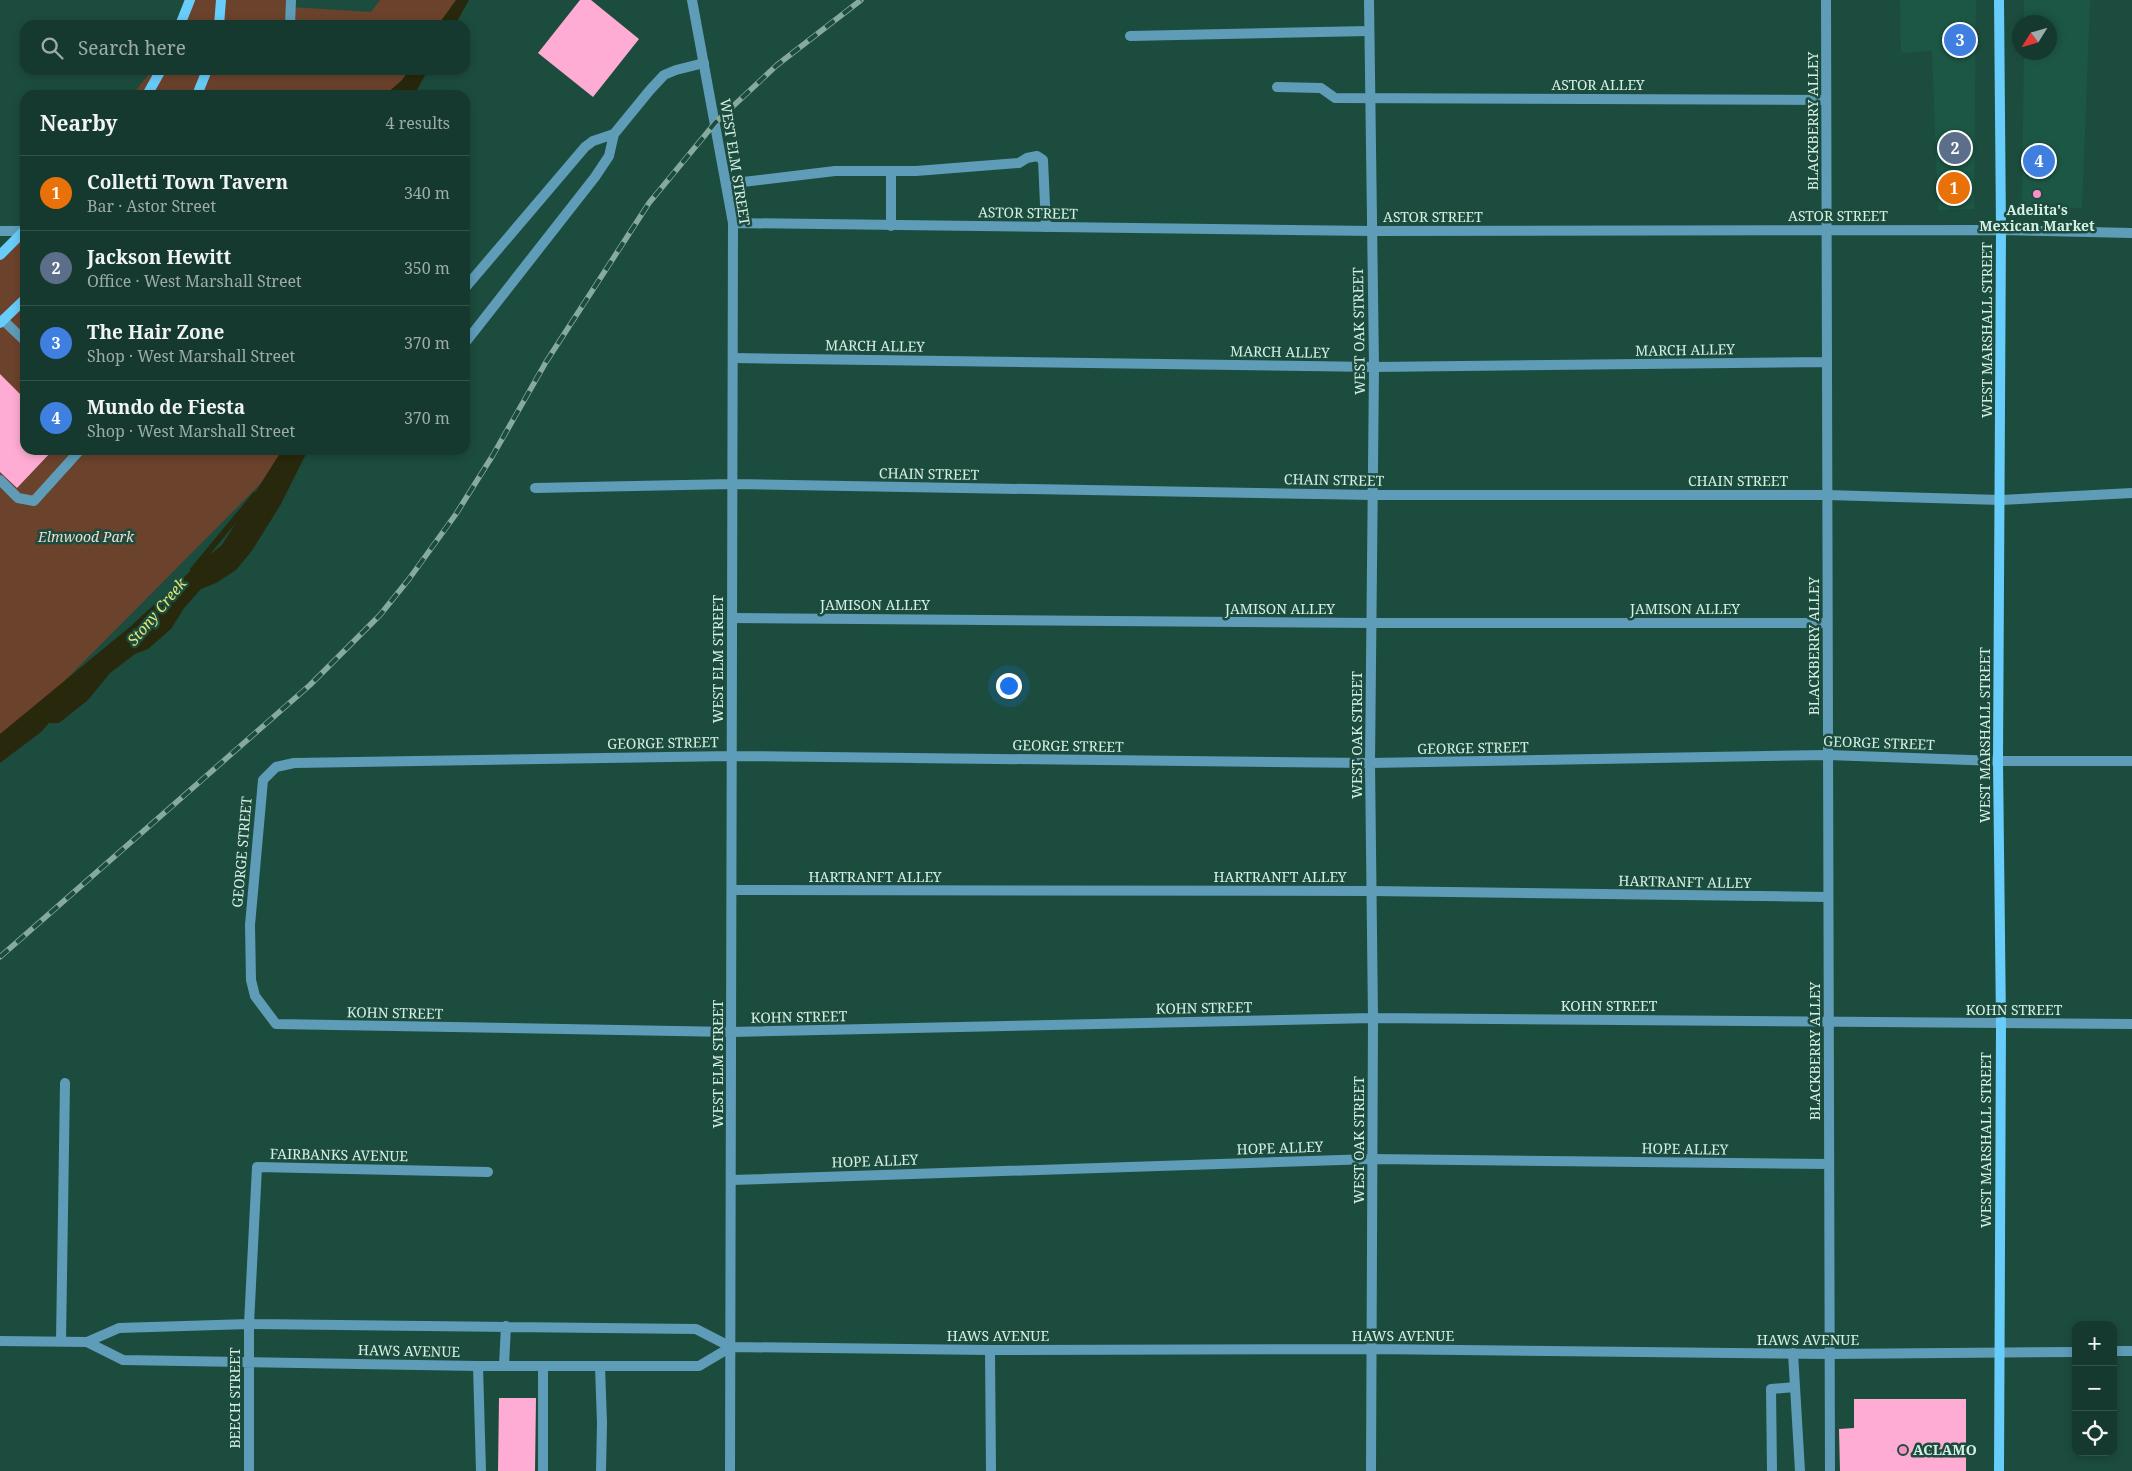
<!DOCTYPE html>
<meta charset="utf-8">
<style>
:root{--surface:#15392e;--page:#1e4036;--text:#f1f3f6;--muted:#9dacaa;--line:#34534a;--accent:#ea580c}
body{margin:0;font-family:"Noto Serif",serif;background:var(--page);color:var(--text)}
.controls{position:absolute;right:15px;bottom:15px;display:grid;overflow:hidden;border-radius:10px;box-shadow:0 2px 8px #0003}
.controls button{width:45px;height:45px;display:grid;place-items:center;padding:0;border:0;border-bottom:1px solid var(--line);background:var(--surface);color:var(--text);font:25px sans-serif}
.compass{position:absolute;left:2012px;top:15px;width:45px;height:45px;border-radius:50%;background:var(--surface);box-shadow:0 2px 8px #0003;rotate:233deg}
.you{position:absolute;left:1008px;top:685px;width:18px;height:18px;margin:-12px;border:4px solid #fff;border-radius:50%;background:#1a73e8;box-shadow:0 0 0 8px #1a73e833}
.badge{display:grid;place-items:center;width:32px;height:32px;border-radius:50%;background:var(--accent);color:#fff;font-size:16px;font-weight:700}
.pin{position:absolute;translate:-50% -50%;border:2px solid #fff;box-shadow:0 1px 5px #0006}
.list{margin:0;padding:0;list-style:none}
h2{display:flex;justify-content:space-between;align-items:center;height:65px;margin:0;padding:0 20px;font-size:21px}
h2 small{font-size:16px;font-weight:400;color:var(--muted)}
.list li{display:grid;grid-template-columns:32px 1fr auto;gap:15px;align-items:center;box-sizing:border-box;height:75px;padding:0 20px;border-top:1px solid var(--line)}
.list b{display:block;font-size:19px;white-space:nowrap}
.list p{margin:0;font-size:16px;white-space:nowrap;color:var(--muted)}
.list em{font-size:16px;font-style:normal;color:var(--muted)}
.icon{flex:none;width:28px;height:28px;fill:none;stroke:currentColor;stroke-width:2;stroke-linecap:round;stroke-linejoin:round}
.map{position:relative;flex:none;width:2132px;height:1471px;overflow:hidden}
.search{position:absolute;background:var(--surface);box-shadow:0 2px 8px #0003;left:20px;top:20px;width:450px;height:55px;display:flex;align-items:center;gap:12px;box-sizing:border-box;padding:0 18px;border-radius:15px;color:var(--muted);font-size:19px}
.panel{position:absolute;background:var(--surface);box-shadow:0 2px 8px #0003;left:20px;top:90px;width:450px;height:365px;border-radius:15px}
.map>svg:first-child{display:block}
</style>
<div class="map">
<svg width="2132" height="1471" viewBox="0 0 2132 1471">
<rect width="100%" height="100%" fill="#1c4c3d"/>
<path fill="#1c5745" d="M1900 0H1976L1974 209 1938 210 1932 51 1901 53Z
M2024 0H2090L2082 208H2022L2024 53 2050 52V22H2024Z"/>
<path fill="#6b422c" d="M184 0H290L291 7 371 12 380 0H466L449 25H178Z
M152 70H420L403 95H132Z
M25 229V450H290L289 455 0 746V254Z"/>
<path fill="#28280d" d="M456 0H469L455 25H438Z
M409 70H428L414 95H385L402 80Z
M282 450H308L281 504 251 552 236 570 216 583 201 589 184 608 171 629 148 649 135 654 110 673 88 700 59 723H49L41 732 0 763V734L131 626 198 564 222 545Z"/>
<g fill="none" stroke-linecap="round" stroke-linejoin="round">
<path stroke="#28280d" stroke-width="6" d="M193 570 255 495"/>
</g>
<path fill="#feacd3" d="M580 0H591L639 39 593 97 538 53Z
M0 374 25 399V450H53L17 488 0 472Z
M499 1398H536L535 1471H498Z
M1854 1399H1966V1471H1840L1839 1429 1854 1428Z"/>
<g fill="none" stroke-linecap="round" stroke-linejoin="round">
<path stroke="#5f9cb8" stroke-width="10" d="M1826 0 1830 1471
M290 25 291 0
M1130 36 1369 31
M1277 87 1321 88 1335 98 1826 100
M891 171V226
M726 184 835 171H916L1019 163 1027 158 1037 156 1043 160 1046 227
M465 288 585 147 593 141 614 134
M3 320 25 341
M465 343 595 177 609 156 614 134 650 90 664 75 676 70 704 63
M733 358 1374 367 1827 362
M0 480 18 498 34 501 80 450
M732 618 1371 623H1827
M732 890 1372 891 1828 897
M731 1180 1372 1159 1829 1164
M61 1341 65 1083
M990 1350 991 1471
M1793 1353 1800 1471
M478 1366 481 1471
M600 1366 602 1423 601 1471
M543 1367V1471
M1772 1471 1771 1389 1795 1387"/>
<path stroke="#5f9cb8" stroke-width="10" d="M692 0 733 223 730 1471
M1369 0 1374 367 1370 763 1373 1018 1371 1471
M733 223 1372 231 2001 230 2132 233
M0 231H24
M535 488 733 484 1373 495H1827L2001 500 2132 493
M2132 761H1998L1828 755 1370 763 732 756 294 763 276 767 263 780 250 925 251 980 255 996 276 1024 731 1032 1373 1018 2132 1024
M0 1341 87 1342 119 1328 249 1324 696 1329 731 1347 990 1350 1371 1349 1829 1354 2076 1352
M87 1342 123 1360 478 1366H699L731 1347
M2113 1351H2132
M504 1365 506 1326
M249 1471V1324L257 1167 488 1172"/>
<path stroke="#68cdfa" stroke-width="10" d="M1999 0 2001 230 1998 761 2001 1024 1999 1471
M180 25 190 0
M219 25 221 0
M147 95 161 70
M197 95 207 70
M0 255 25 230
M0 323 25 299"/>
<g stroke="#87aa9e" stroke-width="5.5">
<path id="rail" d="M0 957 310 685 380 615 409 579 456 514 493 455 546 362 649 203 715 123 777 65 861 0"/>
</g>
<use href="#rail" stroke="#1c4c3d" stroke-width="4" stroke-dasharray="11" stroke-linecap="butt"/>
</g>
<g fill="#fb8fc5" stroke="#1c4c3d" stroke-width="2">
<circle cx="2037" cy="194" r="5"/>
<circle cx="1903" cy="1450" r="5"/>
</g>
<g text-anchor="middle" stroke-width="5" stroke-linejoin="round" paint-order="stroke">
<g font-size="14" fill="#d6efe5" stroke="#1c4c3d">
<text x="1598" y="90">ASTOR ALLEY</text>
<text transform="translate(1813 121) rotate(-90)" y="5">BLACKBERRY ALLEY</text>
<text transform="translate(735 162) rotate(81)" y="5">WEST ELM STREET</text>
<text transform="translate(1028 213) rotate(1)" y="5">ASTOR STREET</text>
<text x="1838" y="221">ASTOR STREET</text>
<text x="1433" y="222">ASTOR STREET</text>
<text transform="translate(1987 330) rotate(-90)" y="5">WEST MARSHALL STREET</text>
<text transform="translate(1359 331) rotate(-91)" y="5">WEST OAK STREET</text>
<text transform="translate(875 346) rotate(1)" y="5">MARCH ALLEY</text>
<text transform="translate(1685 350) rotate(-1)" y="5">MARCH ALLEY</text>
<text transform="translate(1280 352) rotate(1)" y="5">MARCH ALLEY</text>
<text transform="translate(929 474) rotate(1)" y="5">CHAIN STREET</text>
<text transform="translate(1334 480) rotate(1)" y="5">CHAIN STREET</text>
<text x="1738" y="486">CHAIN STREET</text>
<text x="875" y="610">JAMISON ALLEY</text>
<text x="1280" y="614">JAMISON ALLEY</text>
<text x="1685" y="614">JAMISON ALLEY</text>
<text transform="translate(1814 646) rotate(-90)" y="5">BLACKBERRY ALLEY</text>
<text transform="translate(718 659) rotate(-90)" y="5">WEST ELM STREET</text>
<text transform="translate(1357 735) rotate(-90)" y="5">WEST OAK STREET</text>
<text transform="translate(1985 735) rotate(-90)" y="5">WEST MARSHALL STREET</text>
<text transform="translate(663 743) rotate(-1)" y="5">GEORGE STREET</text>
<text transform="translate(1879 743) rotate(2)" y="5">GEORGE STREET</text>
<text transform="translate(1068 746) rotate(1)" y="5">GEORGE STREET</text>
<text transform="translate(1473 748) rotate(-1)" y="5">GEORGE STREET</text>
<text transform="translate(242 852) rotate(-85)" y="5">GEORGE STREET</text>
<text x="875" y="882">HARTRANFT ALLEY</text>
<text x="1280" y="882">HARTRANFT ALLEY</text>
<text transform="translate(1685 882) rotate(1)" y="5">HARTRANFT ALLEY</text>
<text x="1609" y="1011">KOHN STREET</text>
<text transform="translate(1204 1008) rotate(-1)" y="5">KOHN STREET</text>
<text x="2014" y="1015">KOHN STREET</text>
<text transform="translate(395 1013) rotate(1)" y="5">KOHN STREET</text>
<text transform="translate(799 1017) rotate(-1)" y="5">KOHN STREET</text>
<text transform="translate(1815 1051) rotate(-90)" y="5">BLACKBERRY ALLEY</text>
<text transform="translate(718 1064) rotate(-90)" y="5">WEST ELM STREET</text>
<text transform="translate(1359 1140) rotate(-90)" y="5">WEST OAK STREET</text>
<text transform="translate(1986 1140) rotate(-90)" y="5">WEST MARSHALL STREET</text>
<text transform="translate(1280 1148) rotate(-2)" y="5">HOPE ALLEY</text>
<text transform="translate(1685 1149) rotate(1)" y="5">HOPE ALLEY</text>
<text transform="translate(339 1155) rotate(1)" y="5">FAIRBANKS AVENUE</text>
<text transform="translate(875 1161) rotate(-2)" y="5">HOPE ALLEY</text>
<text x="998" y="1341">HAWS AVENUE</text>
<text x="1403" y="1341">HAWS AVENUE</text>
<text x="1808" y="1345">HAWS AVENUE</text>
<text transform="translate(409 1351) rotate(1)" y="5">HAWS AVENUE</text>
<text transform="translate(235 1398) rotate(-90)" y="5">BEECH STREET</text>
</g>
<g font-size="14" font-weight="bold" fill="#d6efe5" stroke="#1c4c3d">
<text x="2037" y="215">Adelita's<tspan x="2037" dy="16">Mexican Market</tspan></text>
<text x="1913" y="1455" text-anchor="start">ACLAMO</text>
</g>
<g font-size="14" font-style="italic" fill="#f1dcd1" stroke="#1c4c3d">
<text x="86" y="542">Elmwood Park</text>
</g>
<g font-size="15" font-style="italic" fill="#e6e875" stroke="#1c4c3d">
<text transform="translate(157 612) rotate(-50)" y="5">Stony Creek</text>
</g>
</g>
</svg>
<div class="controls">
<button>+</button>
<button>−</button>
<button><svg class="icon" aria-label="locate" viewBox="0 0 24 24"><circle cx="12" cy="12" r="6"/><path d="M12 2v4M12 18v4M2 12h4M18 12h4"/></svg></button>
</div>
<svg class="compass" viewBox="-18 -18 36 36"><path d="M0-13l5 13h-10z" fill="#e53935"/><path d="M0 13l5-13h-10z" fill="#9dacaa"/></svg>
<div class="you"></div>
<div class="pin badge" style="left:1954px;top:188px;background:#e8710a">1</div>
<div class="pin badge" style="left:1955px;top:148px;background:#5c6f8a">2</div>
<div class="pin badge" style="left:1960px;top:40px;background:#3f7fe0">3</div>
<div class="pin badge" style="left:2039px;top:161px;background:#3f7fe0">4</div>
<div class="search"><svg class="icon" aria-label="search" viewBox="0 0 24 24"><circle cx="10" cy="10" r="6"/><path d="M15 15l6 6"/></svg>Search here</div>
<section class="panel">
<h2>Nearby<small>4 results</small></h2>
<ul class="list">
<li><span class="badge" style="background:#e8710a">1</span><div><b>Colletti Town Tavern</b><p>Bar · Astor Street</p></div><em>340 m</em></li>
<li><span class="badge" style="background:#5c6f8a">2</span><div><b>Jackson Hewitt</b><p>Office · West Marshall Street</p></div><em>350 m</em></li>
<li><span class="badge" style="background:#3f7fe0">3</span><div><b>The Hair Zone</b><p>Shop · West Marshall Street</p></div><em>370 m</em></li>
<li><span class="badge" style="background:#3f7fe0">4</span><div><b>Mundo de Fiesta</b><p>Shop · West Marshall Street</p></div><em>370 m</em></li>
</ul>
</section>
</div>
